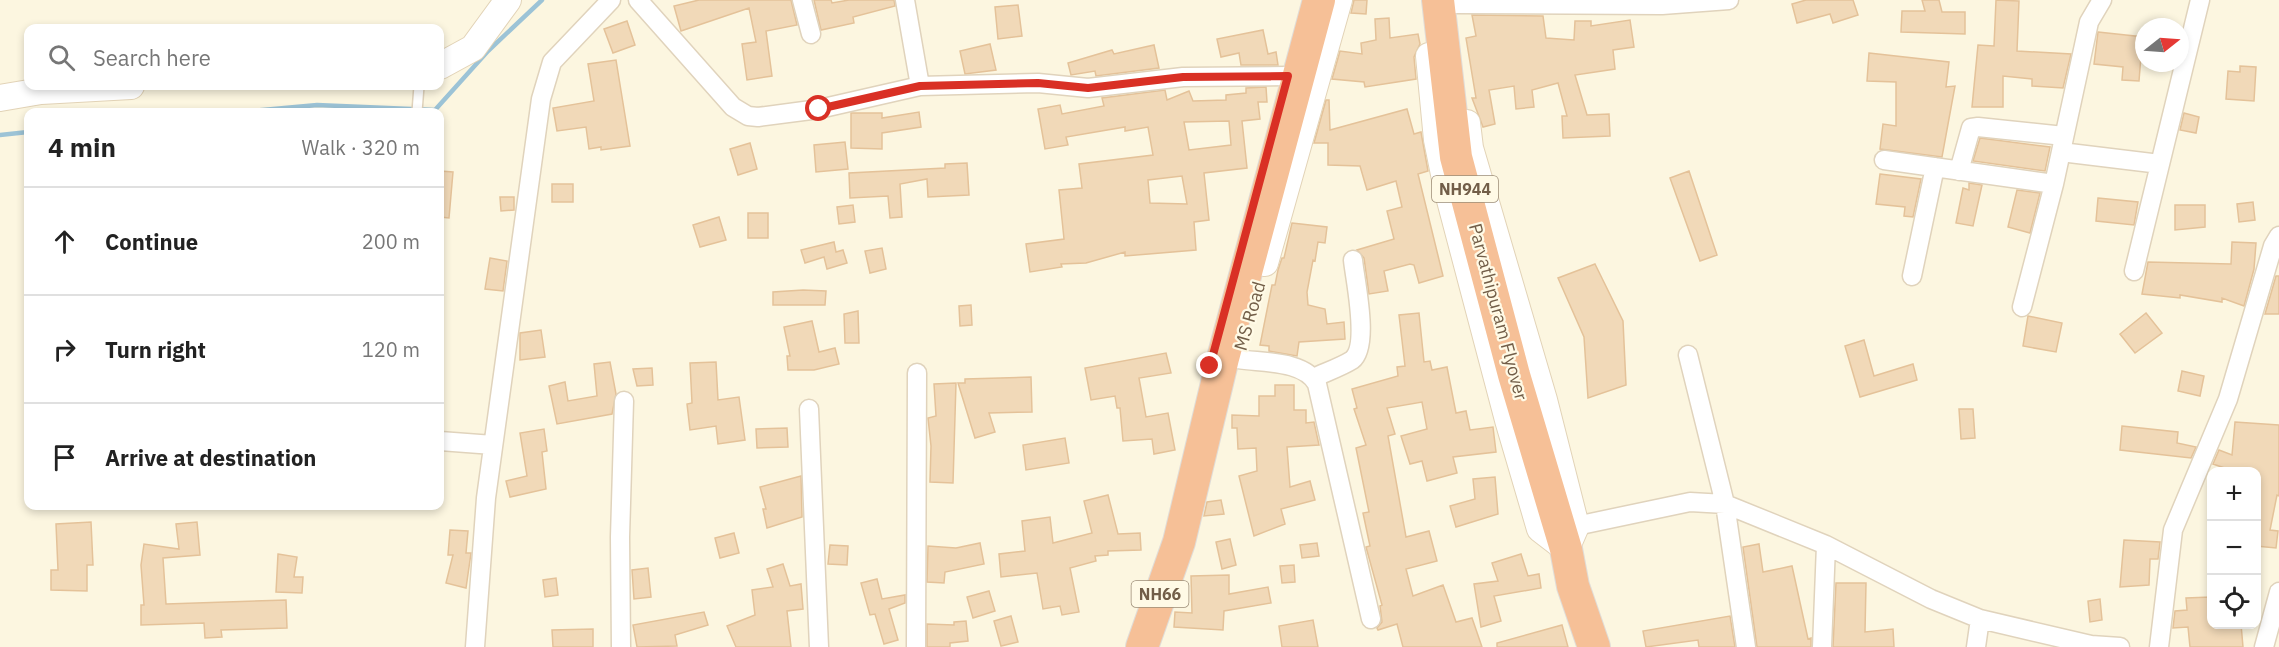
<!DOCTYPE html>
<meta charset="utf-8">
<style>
:root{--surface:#fff;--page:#f6f6f6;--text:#222;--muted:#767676;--line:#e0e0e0}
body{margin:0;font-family:"IBM Plex Sans",sans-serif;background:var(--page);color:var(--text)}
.controls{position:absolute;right:18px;bottom:18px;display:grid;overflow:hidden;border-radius:12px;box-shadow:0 3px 9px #0003}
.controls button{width:54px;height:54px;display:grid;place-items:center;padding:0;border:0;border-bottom:2px solid var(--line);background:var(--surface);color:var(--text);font:30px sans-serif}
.compass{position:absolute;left:2135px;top:18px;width:54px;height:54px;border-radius:50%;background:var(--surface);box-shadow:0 3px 9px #0003;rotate:73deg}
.stop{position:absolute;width:18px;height:18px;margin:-14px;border:4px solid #d93025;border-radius:50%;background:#fff}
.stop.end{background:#d93025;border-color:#fff;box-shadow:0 2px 6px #0008}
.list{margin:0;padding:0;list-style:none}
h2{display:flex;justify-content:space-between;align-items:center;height:78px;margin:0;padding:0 24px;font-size:26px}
h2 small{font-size:20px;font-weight:400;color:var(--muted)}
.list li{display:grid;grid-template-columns:39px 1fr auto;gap:18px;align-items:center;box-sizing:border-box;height:108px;padding:0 24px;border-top:2px solid var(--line)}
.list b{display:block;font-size:22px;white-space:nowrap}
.list em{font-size:20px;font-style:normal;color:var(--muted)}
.icon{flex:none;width:33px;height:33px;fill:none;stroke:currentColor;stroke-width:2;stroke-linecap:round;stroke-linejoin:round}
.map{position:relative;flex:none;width:2279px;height:647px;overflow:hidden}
.search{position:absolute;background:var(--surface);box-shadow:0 3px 9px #0003;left:24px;top:24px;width:420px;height:66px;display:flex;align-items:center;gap:15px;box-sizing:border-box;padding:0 21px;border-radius:12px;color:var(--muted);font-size:22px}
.panel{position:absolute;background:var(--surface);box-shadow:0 3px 9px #0003;left:24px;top:108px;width:420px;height:402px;border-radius:12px}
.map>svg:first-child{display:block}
</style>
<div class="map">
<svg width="2279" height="647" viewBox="0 0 2279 647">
<rect width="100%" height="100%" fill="#fcf6e0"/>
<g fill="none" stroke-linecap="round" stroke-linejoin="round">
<path stroke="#9cc3d6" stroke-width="4.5" d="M242 112 317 105 435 110 488 51 542 0
M0 135 28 132"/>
</g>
<path fill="#f1d9b8" stroke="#e4c299" stroke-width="1.5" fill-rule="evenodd" d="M699 0H791L797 25 766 31 772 76 747 80 742 44 756 42 749 8 681 31 674 6Z
M814 0H831L832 3 849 0H894L895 6 853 17 854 23 821 30Z
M1354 0H1367L1366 14 1351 13Z
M1806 0H1853L1858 15 1833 23 1830 14 1797 23 1792 4Z
M1922 0H1939L1942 12H1965V34L1901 32 1902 11H1925Z
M1996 0 2019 1 2017 51 2071 54 2063 88 2032 86V79L2003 76V107H1972L1978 45 1994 46Z
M1018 5 1022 36 998 39 995 7Z
M1472 15 1543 16 1546 38 1574 40 1575 21H1591V26L1630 20 1634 47 1613 50 1615 69 1575 75 1587 115 1609 114 1610 136 1563 138 1562 116H1567L1558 83 1532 90 1534 107 1516 109 1514 86 1489 90 1495 124 1483 127 1472 98H1476L1466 38 1476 36Z
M1389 18 1390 38 1418 34 1420 44 1414 57 1416 79 1365 87 1364 82 1332 79 1340 51 1362 54 1361 43 1376 40 1375 19Z
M627 21 635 45 613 53 604 29Z
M1263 30 1268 54 1276 52 1278 65H1241L1239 53 1221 57 1217 39Z
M2098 32 2144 37V57L2141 56 2139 81 2122 80 2123 67 2094 64Z
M990 44 996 70 965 74 960 51Z
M1154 45 1159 68 1096 76 1095 71 1071 75 1068 63 1112 50 1114 54Z
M1869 53 1949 62 1946 87 1955 86 1942 157 1880 149 1883 124 1896 126V82L1867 81Z
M616 60 630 146 601 150V147L589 149 586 127 557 131 553 108 594 101 588 64Z
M2240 66 2256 67 2254 101 2226 99 2228 71 2240 72Z
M1266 87 1267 102H1258L1260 119 1242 121 1247 168 1204 173 1209 220 1194 222 1196 250 1125 256V252L1086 263 1061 264 1062 267 1030 272 1026 244 1064 239 1059 190 1082 188 1079 164 1153 155 1148 127 1125 131V127L1066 137 1068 145 1045 149 1038 109 1060 105 1062 114 1104 106 1102 98 1165 90 1167 100 1189 91 1193 101 1226 100V95L1246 93V88ZM1229 121 1231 145 1189 150 1184 122ZM1182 176 1187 204 1150 203 1148 180Z
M1326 100H1329L1330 130 1407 109 1414 134 1421 132 1428 171 1418 174 1443 276 1419 283 1414 265 1410 264 1384 271 1388 291 1369 294 1364 258 1357 250 1394 239 1387 211 1402 207 1396 181 1367 190 1360 166 1328 165V143H1314Z
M919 112 921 127 882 133V149L851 148V113H882V118Z
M2184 113 2199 117 2196 133 2180 130Z
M1980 138 2050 147 2045 171 1973 161Z
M845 142 848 169 816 172 814 145Z
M750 143 757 169 738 175 730 149Z
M967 163 969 195 928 197 927 179 900 184 902 217 890 218 888 196 850 198 849 173 945 168V164Z
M440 171 453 172 449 218 440 217Z
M1689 171 1717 255 1700 261 1670 178Z
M1880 174 1921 179 1913 217 1904 216 1905 207 1876 204Z
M1969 183 1982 185 1973 226 1956 223 1963 188 1969 190Z
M552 184H573V202H552Z
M2017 190 2040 193 2030 233 2008 227Z
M500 197H514V210L501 211Z
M2098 198 2138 202 2134 225 2096 221Z
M2253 202 2255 220 2239 222 2237 204Z
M853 205 855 222 839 224 837 207Z
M2175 205H2205V227L2175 230Z
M748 213H768V238H748Z
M719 217 726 240 700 247 693 225Z
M1292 223 1327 227 1325 243 1318 242 1315 261 1313 260 1307 292 1308 305 1325 309 1327 324 1344 322 1345 339 1299 342 1297 356 1269 351V346L1260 345 1272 285H1275L1278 270 1282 258H1284Z
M834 242 836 252 843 250 847 263 827 269 824 257 805 263 801 250Z
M2232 242 2256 243 2254 269 2244 306 2222 298V302L2180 295V298L2142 294 2148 262 2231 264Z
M882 248 886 269 870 273 865 251Z
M490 258 507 261 503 291 485 289Z
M1595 264 1623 321 1626 385 1588 398 1584 337 1558 278Z
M2276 276H2279V314H2265Z
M803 290 826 291 825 305H773V292Z
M971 305 972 325 960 326 959 306Z
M858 311 859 343H845L844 314Z
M1419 313 1424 362 1430 361 1432 370 1447 367 1456 413 1466 411 1470 430 1493 427 1496 452 1453 457 1457 473 1427 481 1422 461 1410 464 1401 436 1427 429 1422 402 1387 408 1395 434 1388 436 1406 537 1429 531 1437 561 1406 569 1413 596 1443 585 1456 622 1472 618 1482 647H1403L1397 624 1378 630 1377 628 1382 622 1380 606 1382 605 1366 547 1370 546 1363 513 1369 512 1356 448 1366 445 1354 409 1357 408 1352 389 1398 376 1397 367 1405 366 1399 315Z
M2146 313 2162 333 2135 353 2120 334Z
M2028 316 2062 323 2056 352 2023 346Z
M812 321 819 352 835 348 839 364 814 370H788L787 356H790L784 327Z
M541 330 545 357 520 360V333Z
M1864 340 1874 376 1913 364 1917 380 1860 397 1845 346Z
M1166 353 1171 373 1139 378 1146 417 1168 413 1175 450 1154 454 1152 439 1123 441 1120 408H1117L1115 396 1091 400 1085 368Z
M610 362 616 394 612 414 557 424 549 386 565 382 568 401 597 396 594 364Z
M716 362 718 400 739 397 745 440 718 444 716 426 690 430 687 404 692 403 690 363Z
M652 368 653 385 637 386 633 369Z
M2182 371 2204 376 2200 396 2178 391Z
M1031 377 1032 412 989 413 995 432 975 438 958 383H965V379Z
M956 383 953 483 930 482 931 446 928 418 936 416 934 384Z
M1275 385H1294V410H1306V423L1314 422 1319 445 1287 447 1290 487 1310 481 1315 500 1281 509 1285 524 1254 536 1239 476 1257 471 1256 448 1238 449 1237 428H1232V415L1259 416V396H1275Z
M1959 409H1973L1975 438 1961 439Z
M2235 422 2279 425V496L2277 495 2270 530 2278 531 2276 548 2256 546V471H2233L2213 464 2219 450 2232 455Z
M2122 426 2178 432 2177 443 2196 447 2191 458 2120 450Z
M787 428 788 447 757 448 756 429Z
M544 429 547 451 542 452 546 489 510 497 506 481 527 476 520 433Z
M1065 438 1069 463 1026 470 1023 445Z
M801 476 802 517 767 528 763 509H766L760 487Z
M1495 477 1498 514 1456 527 1450 506 1475 499 1473 479Z
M1108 495 1118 534 1140 533 1141 550 1108 551V555L1095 556 1096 561 1070 568 1079 612 1062 615 1060 606 1043 609 1037 573 1001 577 999 554 1025 551 1022 521 1050 517 1053 543 1092 533 1084 501Z
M1221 500 1224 514 1204 516 1207 502Z
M91 522 93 565H87V591L51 590V570H58L56 524Z
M197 522 200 555 163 558 166 604 286 600 287 628 221 630 222 637 205 638 204 623 141 625V605H144L141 565 144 544 179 549 176 524Z
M450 530 468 531 466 553H471L466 588 446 583 453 555H448Z
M734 533 739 553 720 558 715 538Z
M1230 539 1236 565 1222 569 1216 542Z
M2124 540 2160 542 2158 559H2150L2149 585 2120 587Z
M980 543 984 564 945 572 944 583 927 582 928 546 956 548Z
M1317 543 1319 556 1302 558 1300 545Z
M1759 544 1763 572 1792 566 1808 639 1811 638V647H1757L1743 547Z
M830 545 848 546 847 565 828 564Z
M278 554 297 557 294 577H303L302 593 276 592Z
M1521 554 1528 576 1539 574 1541 588 1494 596 1501 621 1481 627 1474 584 1498 581 1492 563Z
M783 564 790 586 801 584 803 609 787 611 791 647H736L727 626 755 615 752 590 773 587 767 569Z
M1294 565 1295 582 1282 583 1280 566Z
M648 568 651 597 634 599 632 570Z
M1229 575V594L1268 587 1271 603 1224 611 1223 630 1174 627 1175 612 1192 613 1191 576Z
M556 578 558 595 545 597 543 580Z
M877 579 882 599 905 595V603L889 609 898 640 884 644 875 614 870 615 861 583Z
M1836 583H1866L1865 632 1893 629 1894 647H1833Z
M989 591 995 611 973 618 967 597Z
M2211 597V624H2241L2243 647H2190L2188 627 2173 628 2175 611 2187 610 2186 598Z
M2100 599 2102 620 2090 622 2088 601Z
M704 612 708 625 675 635 677 646 637 647 633 625Z
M1011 616 1018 642 1001 646 994 621Z
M1730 616 1735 647H1699L1698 640 1646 647 1643 631Z
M1313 620 1318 647H1282L1279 626Z
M966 621 968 641 950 643V647H927V624L954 625V622Z
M1562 625 1568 647H1497V643Z
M593 629V647H553L552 630Z"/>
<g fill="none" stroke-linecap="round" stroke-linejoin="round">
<g stroke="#e0d3bc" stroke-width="12">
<path id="lane" d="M417 112 419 86"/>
</g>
<g stroke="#e0d3bc" stroke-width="21">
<path id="street" d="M638 0 733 107 748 116 758 117 819 109 920 86 1038 83 1088 88 1183 77 1288 76
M802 0 811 34
M905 0 920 86
M1453 4 1662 5 1729 0
M2061 152 2160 164
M1884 160 2054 184
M1959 171 1971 128 1978 127 2064 136
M2134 271 2200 0
M1912 276 1935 167
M2022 307 2054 184 2089 22 2102 0
M1688 355 1725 504 1746 647
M1238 359C1262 363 1304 360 1317 384L1371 619
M1313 378C1326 372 1341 367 1352 360 1370 346 1355 281 1353 260
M809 409 819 647
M440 441 493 445
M1576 526 1690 502 1725 504 1826 545 1931 599 1980 619 2091 645 2120 647
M475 647 486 498 541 99 552 62 611 0
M621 647 620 537 624 401
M916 647 917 373
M1822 647 1826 545
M1976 647 1980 619
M2159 647 2173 530 2228 399 2273 246 2279 236
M2264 647 2279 592"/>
</g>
<g stroke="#e2d3b7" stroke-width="28">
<path id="secondary" d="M1429 56 1437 140 1447 189 1508 420 1540 529 1566 549 1576 526 1544 400 1470 148 1467 123
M440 66 473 48 508 0
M0 98 41 91 131 86
M1265 263 1339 0"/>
</g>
<g stroke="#e0dcd7" stroke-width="34">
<path id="highway" d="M1438 0 1456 157 1514 375 1566 549 1573 586 1594 647
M1142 647 1179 542 1223 358 1319 0"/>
</g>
<use href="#lane" stroke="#fff" stroke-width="9"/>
<use href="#street" stroke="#fff" stroke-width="18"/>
<use href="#secondary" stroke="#fff" stroke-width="26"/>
<use href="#highway" stroke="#f6c097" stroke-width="32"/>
</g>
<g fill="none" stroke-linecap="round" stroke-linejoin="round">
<path stroke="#d93025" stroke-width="8" d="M819 109 920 86 1038 83 1088 88 1183 77 1288 76 1210 366"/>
</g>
<g text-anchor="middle" stroke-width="4.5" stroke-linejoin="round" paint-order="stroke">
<g fill="#fffae6" stroke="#9c8d77" stroke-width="1.5">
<rect x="1432" y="176" width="66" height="26" rx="4.5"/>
<rect x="1131.5" y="581" width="57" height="26" rx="4.5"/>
</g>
<g font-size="16" font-weight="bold" fill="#725e48">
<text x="1465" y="195">NH944</text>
<text x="1160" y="600">NH66</text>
</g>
<g font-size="18" fill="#725e48" stroke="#fffae6">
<text transform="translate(1498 312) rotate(75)" y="6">Parvathipuram Flyover</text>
<text transform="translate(1250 316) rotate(-74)" y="6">MS Road</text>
</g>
</g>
</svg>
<div class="controls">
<button>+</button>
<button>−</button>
<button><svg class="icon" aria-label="locate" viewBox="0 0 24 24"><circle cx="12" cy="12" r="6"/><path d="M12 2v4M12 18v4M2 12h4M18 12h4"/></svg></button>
</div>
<svg class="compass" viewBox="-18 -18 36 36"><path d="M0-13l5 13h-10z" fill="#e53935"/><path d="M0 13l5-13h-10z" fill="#767676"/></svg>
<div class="stop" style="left:819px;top:109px"></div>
<div class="stop end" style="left:1210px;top:366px"></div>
<div class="search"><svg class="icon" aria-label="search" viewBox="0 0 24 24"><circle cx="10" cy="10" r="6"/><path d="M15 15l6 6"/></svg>Search here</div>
<section class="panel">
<h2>4 min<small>Walk · 320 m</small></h2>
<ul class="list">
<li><svg class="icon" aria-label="ahead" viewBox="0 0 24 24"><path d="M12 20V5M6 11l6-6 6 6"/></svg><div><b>Continue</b></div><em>200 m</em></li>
<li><svg class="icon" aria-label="right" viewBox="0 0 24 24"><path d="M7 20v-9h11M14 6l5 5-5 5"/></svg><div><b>Turn right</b></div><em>120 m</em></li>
<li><svg class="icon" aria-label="arrive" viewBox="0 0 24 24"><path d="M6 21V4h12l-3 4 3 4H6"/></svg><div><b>Arrive at destination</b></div></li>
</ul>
</section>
</div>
